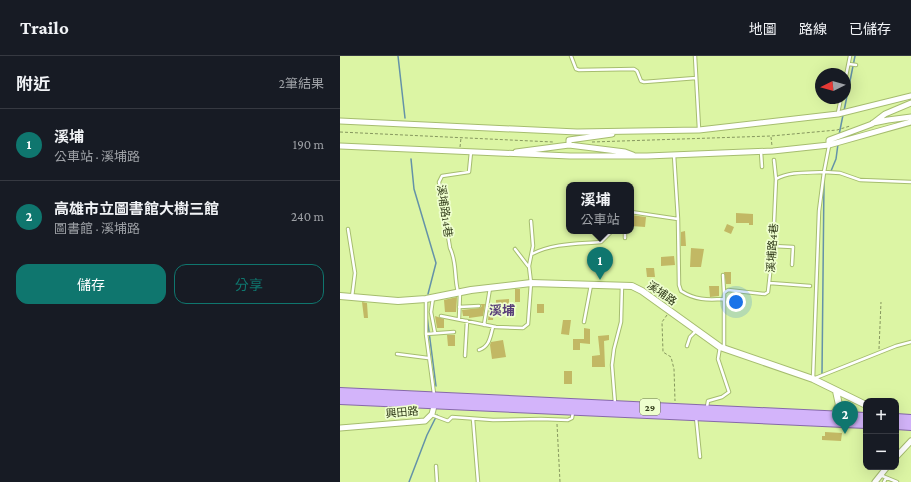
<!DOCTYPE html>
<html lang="zh-TW">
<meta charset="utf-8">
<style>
:root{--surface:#171b24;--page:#20242c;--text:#f1f3f6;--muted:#9ea1a6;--line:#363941;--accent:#0f766e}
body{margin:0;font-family:"Crimson Pro","Noto Sans TC",serif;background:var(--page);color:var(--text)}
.controls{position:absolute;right:12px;bottom:12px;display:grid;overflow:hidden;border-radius:8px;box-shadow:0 4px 16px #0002}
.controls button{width:36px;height:36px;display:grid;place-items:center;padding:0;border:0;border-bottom:1px solid var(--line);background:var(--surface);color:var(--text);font:20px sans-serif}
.compass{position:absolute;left:475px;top:12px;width:36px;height:36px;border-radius:50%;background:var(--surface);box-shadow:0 4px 16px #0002;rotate:265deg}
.you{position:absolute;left:396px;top:246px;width:14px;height:14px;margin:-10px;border:3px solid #fff;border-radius:50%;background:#1a73e8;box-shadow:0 0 0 6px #1a73e833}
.badge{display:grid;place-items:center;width:26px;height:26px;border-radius:50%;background:var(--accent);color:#fff;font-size:13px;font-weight:700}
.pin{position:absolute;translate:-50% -33px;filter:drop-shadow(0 1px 2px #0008)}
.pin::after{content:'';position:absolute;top:21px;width:14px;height:12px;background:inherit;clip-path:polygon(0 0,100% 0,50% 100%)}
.popup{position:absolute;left:226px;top:126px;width:68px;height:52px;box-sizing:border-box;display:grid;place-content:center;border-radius:8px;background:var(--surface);filter:drop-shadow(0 1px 3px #0005);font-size:13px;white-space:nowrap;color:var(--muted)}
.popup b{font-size:15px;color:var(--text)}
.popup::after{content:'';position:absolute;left:50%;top:100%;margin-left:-8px;border:8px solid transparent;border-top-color:var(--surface)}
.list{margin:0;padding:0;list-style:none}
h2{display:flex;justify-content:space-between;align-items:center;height:52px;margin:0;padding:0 16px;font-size:17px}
h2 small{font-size:13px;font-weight:400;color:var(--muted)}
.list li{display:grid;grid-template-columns:26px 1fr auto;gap:12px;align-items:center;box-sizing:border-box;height:72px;padding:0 16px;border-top:1px solid var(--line)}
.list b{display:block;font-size:15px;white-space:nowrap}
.list p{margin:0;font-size:13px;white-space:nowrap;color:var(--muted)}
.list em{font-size:13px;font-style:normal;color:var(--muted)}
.actions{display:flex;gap:8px;padding:12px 16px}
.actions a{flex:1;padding:9px 0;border:1px solid var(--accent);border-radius:12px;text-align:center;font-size:14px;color:var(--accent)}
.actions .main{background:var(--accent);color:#fff}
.map{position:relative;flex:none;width:571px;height:426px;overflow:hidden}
header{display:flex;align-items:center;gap:24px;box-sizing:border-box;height:56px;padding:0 20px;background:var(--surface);border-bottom:1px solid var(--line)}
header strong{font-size:19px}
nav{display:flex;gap:22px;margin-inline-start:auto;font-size:14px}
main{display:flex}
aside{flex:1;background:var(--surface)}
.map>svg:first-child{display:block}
</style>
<header>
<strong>Trailo</strong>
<nav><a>地圖</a><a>路線</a><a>已儲存</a></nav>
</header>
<main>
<aside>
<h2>附近<small>2筆結果</small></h2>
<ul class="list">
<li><span class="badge">1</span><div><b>溪埔</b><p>公車站 · 溪埔路</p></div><em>190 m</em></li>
<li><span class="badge">2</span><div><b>高雄市立圖書館大樹三館</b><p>圖書館 · 溪埔路</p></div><em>240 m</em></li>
</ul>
<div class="actions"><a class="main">儲存</a><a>分享</a></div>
</aside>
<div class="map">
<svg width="571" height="426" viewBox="0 0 571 426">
<rect width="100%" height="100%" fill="#dcf5a4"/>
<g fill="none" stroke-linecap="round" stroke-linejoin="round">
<path stroke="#6492a8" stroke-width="1.5" d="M58 0 65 62
M504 55 515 0
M499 79 503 59
M71 103 74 133 96 207 88 238
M491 115 496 103 498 88
M87 260 96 330
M482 318 484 125
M69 426 87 379 97 359"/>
</g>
<path fill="#c2b864" d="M396 157 413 158V169H409V167H396Z
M291 159 306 161 305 171 291 170Z
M387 168 394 171 391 178 384 175Z
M345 175 346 190H341V176Z
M351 192 364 193 361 211H350Z
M334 200 335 209 321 210V201Z
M306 212H314L315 221H307Z
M384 216H391V228H386Z
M369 230H379V240L370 241Z
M175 233H180V246H175Z
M117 241 116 256H105L104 244Z
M169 243V248L168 249 166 257 154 254 153 264H148L150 249H156V244Z
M22 246 27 247 28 262H24Z
M140 248H145L143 260 129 262V260H123L122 254 140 252 142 250Z
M197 248H204V257H197Z
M95 260 104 263V272H97Z
M223 264H231L229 279 221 278Z
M244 272 250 273V288L240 287V294H233V283H244Z
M107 279H115V290H108Z
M269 279V284L264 285 265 311H252V300L260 299 258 280Z
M163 284 166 301 152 303 150 289 151 286Z
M224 315H232V328H224Z
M485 376 502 377 501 385 482 384V380H485Z"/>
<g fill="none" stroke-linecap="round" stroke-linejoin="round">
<g stroke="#a6bd6f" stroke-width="4.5">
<path id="service" d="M231 0 236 13 239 14 294 13 297 15 301 25 304 26 356 22
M355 0 359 73
M509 8 516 9
M505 25 510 0
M498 57 501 42
M421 96 422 111
M334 99 338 163 339 229 341 235C355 244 367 244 383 243
M434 104 436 123
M571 126 520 124 500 117 484 116 479 155 473 323 556 290 571 286
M291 156 338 163
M8 173 15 217 12 241
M285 182V175
M433 190 453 191 452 209
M175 193 188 210
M192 198C213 187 238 188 261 186L272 175
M383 219 384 237
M430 227 470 230
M118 236C114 221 117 206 110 192L99 126 102 120 129 116 131 96
M93 242 91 256 95 277
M86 244V278L94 338
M119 251 139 250
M101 260 156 271 183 272 188 268 191 227 189 210 193 190 191 165
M119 262 120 237
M244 266 251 229
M144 269 150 232
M86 278 114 276
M347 290 350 281 356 275
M384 292V237L388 234 425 238 428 236 433 190 436 123C450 115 469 117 484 116L489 90
M139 294C150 290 150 281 153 271
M57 298 88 302
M125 300 127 265
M275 347 272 309 274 293 281 266 282 229
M367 351 368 345 382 341 389 336 378 303 380 291
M92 359 108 365 112 361 153 364 201 363 228 364 232 362 233 356
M356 361 360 401
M133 363 138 426
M96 410 97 426
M540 419 557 426
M544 426 546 422"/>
</g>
<g stroke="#a6bd6f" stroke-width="7">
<path id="minor" d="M0 65 237 76 359 74 498 58 571 40
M533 67 548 64 571 61
M229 89V84L272 78
M489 89V84L532 68 545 58 571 47
M0 90 230 100H307L433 95 489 89 571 66
M176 96 229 89 285 96 293 99
M0 372 85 365 92 358 95 346
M556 401 571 385
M535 426 547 411"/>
</g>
<g stroke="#a6bd6f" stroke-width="8">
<path id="tertiary" d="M0 240 58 245 86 243 131 234 191 227 292 230 302 235 380 291 473 323 526 349
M493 360 499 349 496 335"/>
</g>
<g stroke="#8669a9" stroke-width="10">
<path id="primary" d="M0 336 526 361
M0 344 526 368
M556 362 571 363
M556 369 571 370"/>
</g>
<path stroke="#86975e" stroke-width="1" stroke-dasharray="3 2" stroke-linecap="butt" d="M0 76 213 86
M431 81 432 90
M252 86 431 80 497 74 510 70
M120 91 121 82
M327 259 322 266 323 296 331 301 334 313 335 345
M539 293 541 246
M217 368 220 426"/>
<use href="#service" stroke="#fff" stroke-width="2.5"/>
<use href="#minor" stroke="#fff" stroke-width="5"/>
<use href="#tertiary" stroke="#fff" stroke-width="6"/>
<use href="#primary" stroke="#d3b4fa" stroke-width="8"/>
</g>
<g text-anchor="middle" stroke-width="3.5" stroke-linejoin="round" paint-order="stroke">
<rect fill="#eefece" stroke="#69754f" stroke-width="1" x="300" y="343" width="20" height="16" rx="3"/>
<g font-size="10" font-weight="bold" fill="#303a19">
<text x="310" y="355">29</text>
</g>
<g font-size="11" fill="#303a19" stroke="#eefece">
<text transform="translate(105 155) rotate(82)" y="4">溪埔路14巷</text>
<text transform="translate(432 192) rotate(-86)" y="4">溪埔路4巷</text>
<text transform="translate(322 237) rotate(35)" y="4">溪埔路</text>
<text transform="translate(62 356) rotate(-5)" y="4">興田路</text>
</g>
<g font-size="13" font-weight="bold" fill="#573d79" stroke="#eefece">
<text x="162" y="259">溪埔</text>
</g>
</g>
</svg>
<div class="controls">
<button>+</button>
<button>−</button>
</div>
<svg class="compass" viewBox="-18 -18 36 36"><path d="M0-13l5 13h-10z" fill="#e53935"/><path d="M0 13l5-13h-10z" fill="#9ea1a6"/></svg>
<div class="you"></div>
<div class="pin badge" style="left:260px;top:224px">1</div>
<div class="popup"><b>溪埔</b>公車站</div>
<div class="pin badge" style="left:505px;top:378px">2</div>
</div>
</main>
